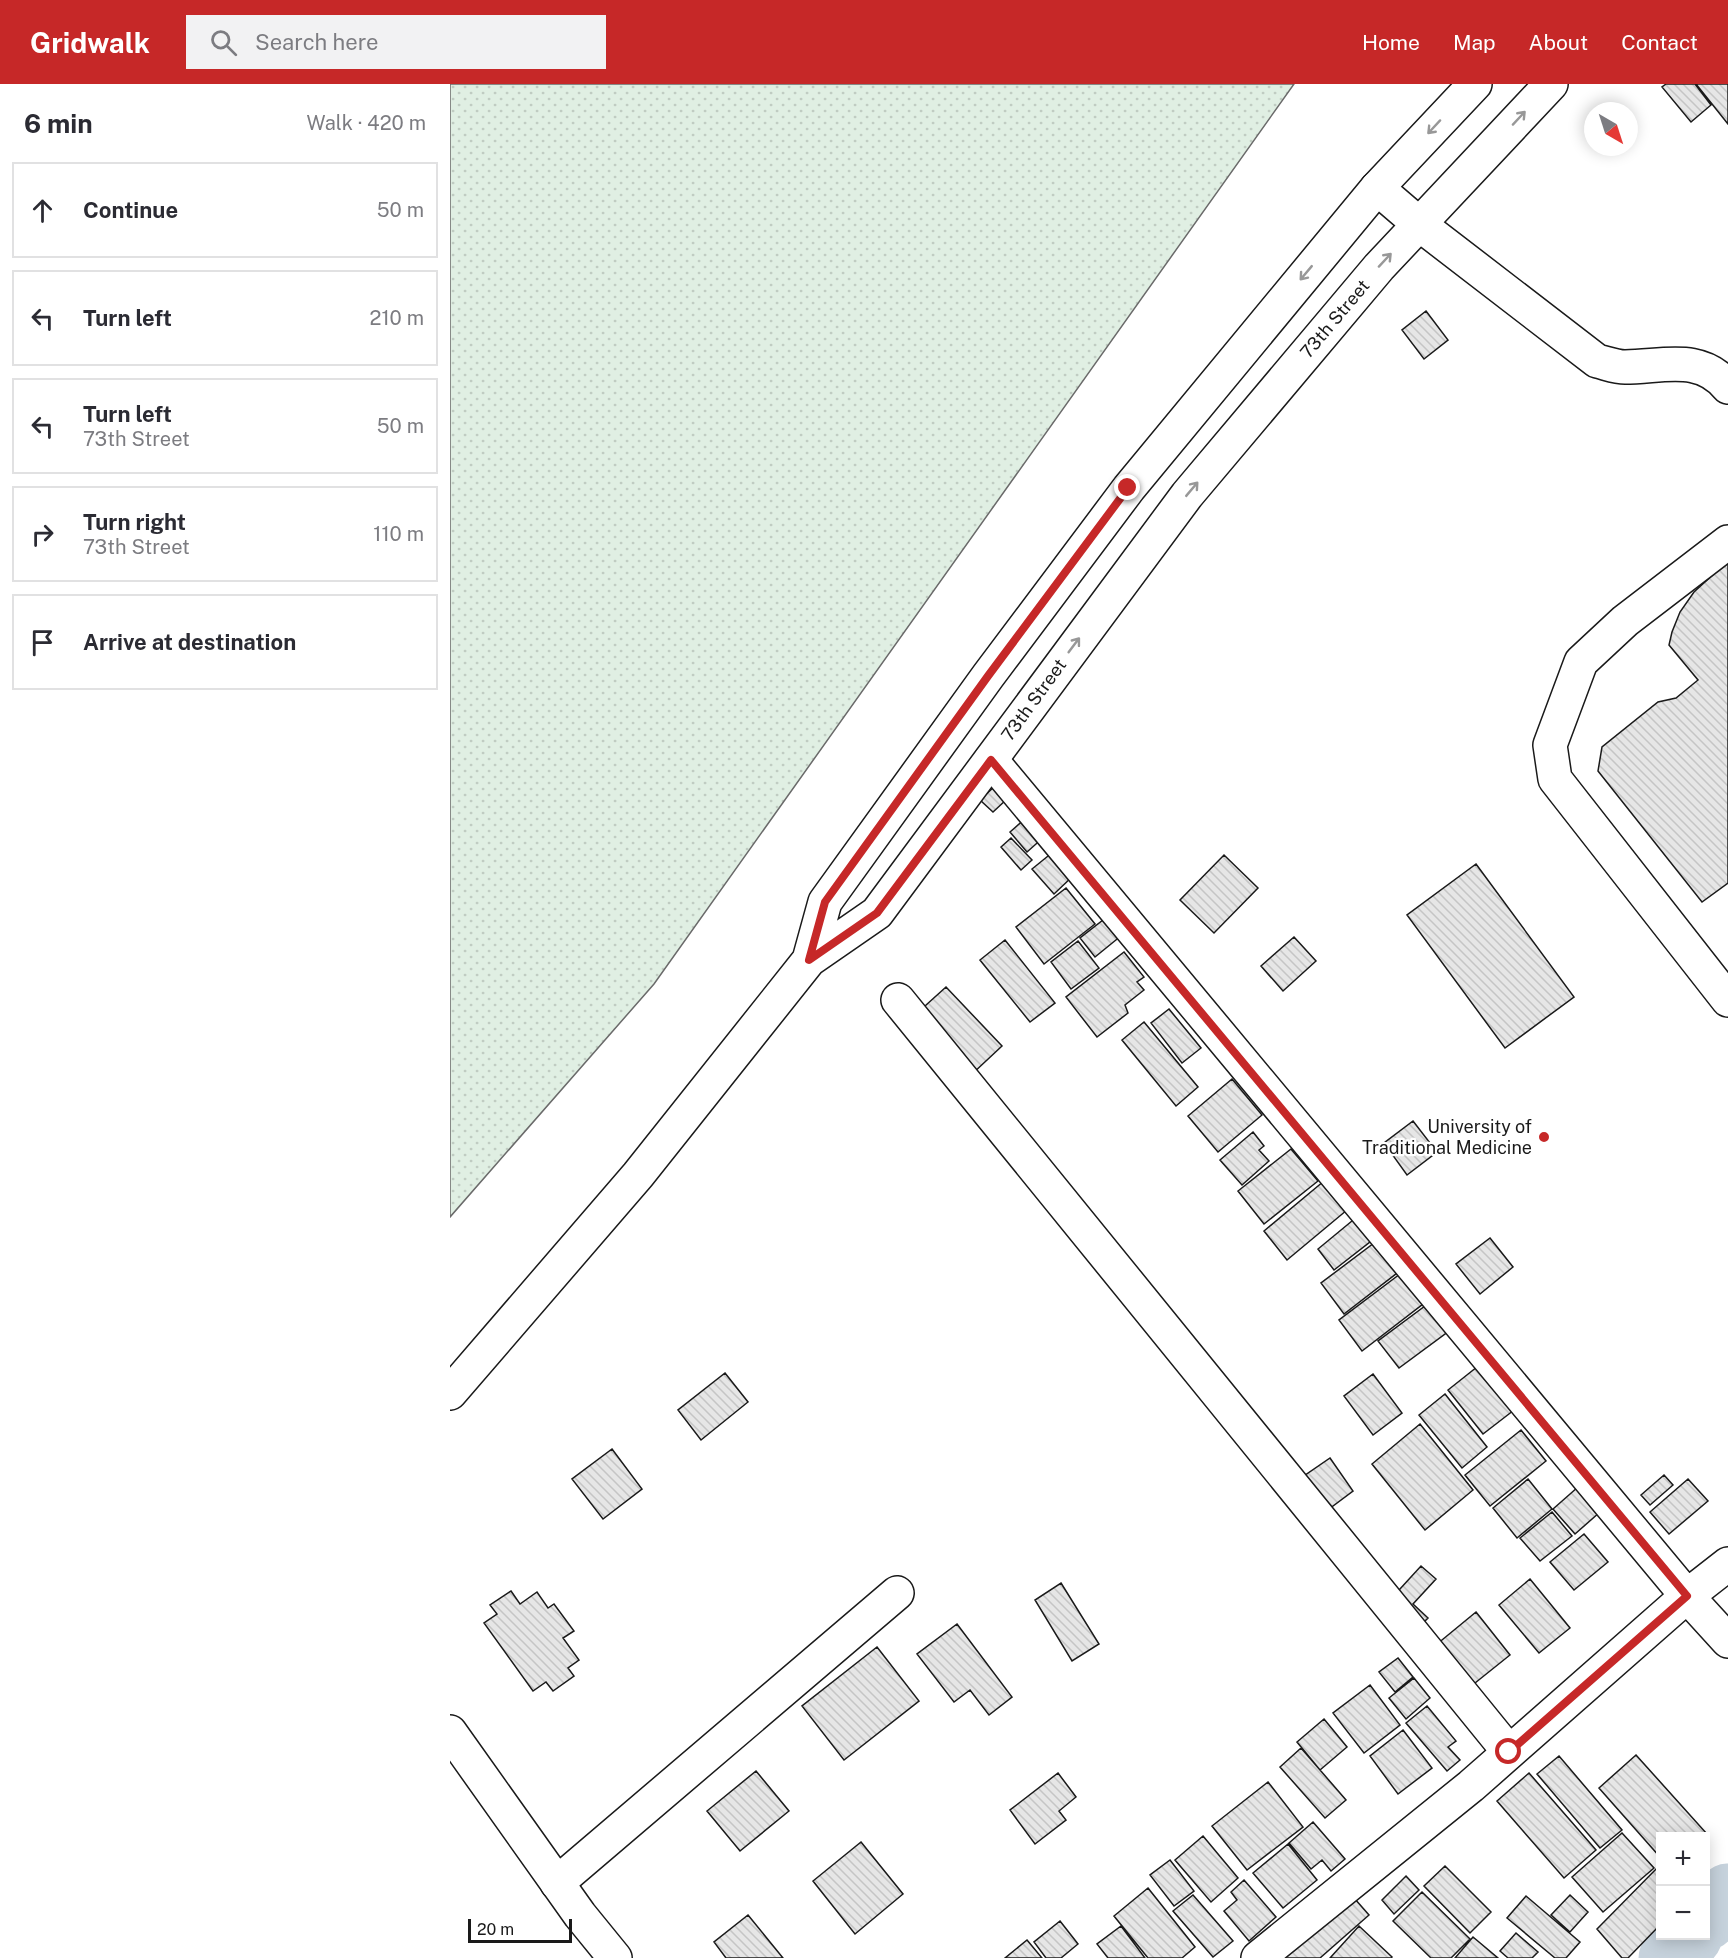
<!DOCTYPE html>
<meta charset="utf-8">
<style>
:root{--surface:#fff;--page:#f2f2f3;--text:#2b2b33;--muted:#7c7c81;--line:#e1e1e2;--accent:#c62828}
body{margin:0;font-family:"Public Sans",sans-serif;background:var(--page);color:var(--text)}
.controls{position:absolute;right:18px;bottom:18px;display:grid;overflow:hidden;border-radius:0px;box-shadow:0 3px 15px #0003}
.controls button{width:54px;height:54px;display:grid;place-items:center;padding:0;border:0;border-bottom:2px solid var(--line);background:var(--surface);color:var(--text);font:30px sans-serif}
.compass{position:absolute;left:1134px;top:18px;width:54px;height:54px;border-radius:50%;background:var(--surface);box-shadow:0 3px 15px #0003;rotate:141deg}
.scale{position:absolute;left:18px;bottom:15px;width:104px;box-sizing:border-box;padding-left:6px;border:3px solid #1a1a1a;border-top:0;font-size:16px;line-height:21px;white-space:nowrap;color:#1a1a1a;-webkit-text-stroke:4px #fff;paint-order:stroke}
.stop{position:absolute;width:18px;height:18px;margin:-14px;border:4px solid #c62828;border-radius:50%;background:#fff}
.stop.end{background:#c62828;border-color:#fff;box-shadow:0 2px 6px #0008}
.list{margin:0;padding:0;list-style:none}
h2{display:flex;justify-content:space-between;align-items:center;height:78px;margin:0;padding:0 24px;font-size:26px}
h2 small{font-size:20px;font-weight:400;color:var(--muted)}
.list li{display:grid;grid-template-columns:39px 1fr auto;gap:18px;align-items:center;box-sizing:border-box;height:96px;margin:0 12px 12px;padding:0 12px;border:2px solid var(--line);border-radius:0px}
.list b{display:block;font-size:22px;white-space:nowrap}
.list p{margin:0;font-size:20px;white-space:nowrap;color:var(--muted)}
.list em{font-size:20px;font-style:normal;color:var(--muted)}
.icon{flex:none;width:33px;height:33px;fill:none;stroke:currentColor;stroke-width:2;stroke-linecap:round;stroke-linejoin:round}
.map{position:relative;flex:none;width:1278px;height:1874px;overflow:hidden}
header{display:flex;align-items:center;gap:36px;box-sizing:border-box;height:84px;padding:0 30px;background:var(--accent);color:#fff}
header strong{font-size:28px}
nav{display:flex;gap:33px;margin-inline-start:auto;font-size:21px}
.search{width:420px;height:54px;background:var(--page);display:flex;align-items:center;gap:15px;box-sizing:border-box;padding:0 21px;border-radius:0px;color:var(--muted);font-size:22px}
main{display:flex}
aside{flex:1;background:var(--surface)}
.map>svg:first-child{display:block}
</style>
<header>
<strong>Gridwalk</strong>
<div class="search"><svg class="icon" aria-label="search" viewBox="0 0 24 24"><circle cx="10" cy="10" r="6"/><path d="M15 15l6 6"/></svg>Search here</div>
<nav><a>Home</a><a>Map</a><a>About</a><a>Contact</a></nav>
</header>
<main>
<aside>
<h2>6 min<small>Walk · 420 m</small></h2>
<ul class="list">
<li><svg class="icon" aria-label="ahead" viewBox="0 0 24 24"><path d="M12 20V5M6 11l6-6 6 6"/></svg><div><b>Continue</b></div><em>50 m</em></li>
<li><svg class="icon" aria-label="left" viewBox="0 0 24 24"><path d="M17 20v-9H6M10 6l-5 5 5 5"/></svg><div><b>Turn left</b></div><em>210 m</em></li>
<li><svg class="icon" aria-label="left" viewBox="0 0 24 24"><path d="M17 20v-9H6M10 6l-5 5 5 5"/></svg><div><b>Turn left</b><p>73th Street</p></div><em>50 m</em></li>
<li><svg class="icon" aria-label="right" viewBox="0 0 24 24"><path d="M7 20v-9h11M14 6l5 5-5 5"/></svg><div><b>Turn right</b><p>73th Street</p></div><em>110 m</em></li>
<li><svg class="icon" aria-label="arrive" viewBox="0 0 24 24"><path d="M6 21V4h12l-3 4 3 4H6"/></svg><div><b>Arrive at destination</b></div></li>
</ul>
</aside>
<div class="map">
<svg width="1278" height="1874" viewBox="0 0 1278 1874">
<defs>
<pattern id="grass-dots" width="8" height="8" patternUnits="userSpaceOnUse" patternTransform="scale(1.5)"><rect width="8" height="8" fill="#e0efe3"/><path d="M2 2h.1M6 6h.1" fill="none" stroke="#c0ccc2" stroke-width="1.8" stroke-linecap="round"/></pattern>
<pattern id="building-back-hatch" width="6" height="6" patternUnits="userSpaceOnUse" patternTransform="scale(1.5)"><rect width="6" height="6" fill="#e6e6e6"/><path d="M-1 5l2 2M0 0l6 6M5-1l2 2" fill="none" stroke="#c5c5c5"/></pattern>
</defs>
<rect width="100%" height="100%" fill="#fff"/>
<path fill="url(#grass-dots)" stroke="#6a6a6a" stroke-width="1.5" d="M0 0H844L204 900 0 1133Z"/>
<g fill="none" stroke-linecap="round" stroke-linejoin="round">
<path stroke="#c6d2dc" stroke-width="63" d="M1256 1835 1278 1811
M1220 1874 1241 1852"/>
</g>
<path fill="url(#building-back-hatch)" stroke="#1a1a1a" stroke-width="1.5" d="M1216 0H1245L1261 21 1241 38 1212 3Z
M1246 0H1278V40Z
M976 227 998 256 974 275 952 246Z
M1278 477V799L1252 818 1148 687 1152 663 1208 618 1226 614 1248 596 1219 561 1222 548 1230 528 1244 508Z
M545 702 557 715 543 728 530 716Z
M578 732 595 752 577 768 560 748Z
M561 754 582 776 571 786 551 763Z
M603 768 623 792 604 810 582 785Z
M774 771 808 804 764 849 730 816Z
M1026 780 1124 913 1055 964 957 831Z
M616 804 645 840 594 880 566 843Z
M662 829 677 847 645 873 630 854Z
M844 853 866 877 833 907 811 882Z
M555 856 605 919 580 938 530 876Z
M628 857 649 884 621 905 601 878Z
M674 868 694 893 687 898 694 906 675 921 678 929 647 953 616 913Z
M496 903 552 962 521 991 465 931Z
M719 925 751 964 732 979 701 939Z
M694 938 748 1003 726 1022 672 956Z
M782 995 812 1031 768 1068 738 1032Z
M963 1037 987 1068 957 1091 934 1059Z
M803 1048 814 1062 809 1066 819 1077 792 1101 770 1076Z
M841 1065 868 1097 814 1140 788 1107Z
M874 1097 897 1126 837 1176 814 1147Z
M908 1132 925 1154 884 1186 868 1165Z
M1040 1154 1063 1183 1030 1210 1006 1180Z
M928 1156 951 1186 894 1230 871 1199Z
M950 1190 973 1220 912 1267 889 1236Z
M979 1219 999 1247 949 1284 928 1257Z
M1032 1279 1068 1323 1033 1350 998 1306Z
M275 1289 298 1318 251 1356 228 1326Z
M923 1290 952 1329 923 1351 894 1312Z
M995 1310 1037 1363 1012 1384 969 1331Z
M970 1340 1023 1406 975 1446 922 1380Z
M1071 1346 1096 1377 1040 1422 1015 1391Z
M162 1365 192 1405 153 1435 122 1395Z
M880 1374 903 1407 875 1428 851 1394Z
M1214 1391 1223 1401 1200 1421 1191 1411Z
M1078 1395 1102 1425 1067 1454 1043 1424Z
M1238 1395 1258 1417 1219 1450 1200 1428Z
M1128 1403 1150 1428 1125 1450 1103 1425Z
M1102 1428 1122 1452 1090 1477 1070 1454Z
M1134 1450 1158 1478 1124 1506 1100 1478Z
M971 1482 986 1495 963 1520 978 1534 968 1544 939 1517Z
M1080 1495 1120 1544 1089 1569 1049 1521Z
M611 1499 649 1560 622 1577 585 1516Z
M61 1507 70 1520 87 1508 98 1524 104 1520 124 1547 113 1554 129 1576 118 1584 124 1592 103 1607 96 1598 83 1607 34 1539 47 1530 40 1521Z
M1026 1528 1060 1571 1015 1607 981 1565Z
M507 1540 562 1613 539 1631 520 1606 504 1618 467 1570Z
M427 1563 469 1617 394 1676 352 1622Z
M948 1574 963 1593 945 1608 929 1588Z
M964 1594 980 1614 956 1635 939 1614Z
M920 1601 950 1641 914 1669 883 1629Z
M977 1622 1006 1657 998 1663 1010 1676 997 1687 956 1639Z
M874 1635 897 1663 870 1686 847 1658Z
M953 1646 982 1684 948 1710 920 1672Z
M851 1664 896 1716 875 1734 830 1683Z
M1186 1671 1257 1750 1253 1752H1210V1773L1149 1704Z
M1109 1672 1172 1746 1150 1764 1087 1690Z
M306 1687 339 1727 290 1767 257 1727Z
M608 1689 626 1713 609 1727 616 1736 585 1760 560 1726Z
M1079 1689 1146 1766 1114 1794 1047 1717Z
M818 1698 853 1743 797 1786 762 1742Z
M863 1738 895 1775 881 1787 872 1776 861 1785 839 1759Z
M1172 1749 1204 1784 1153 1828 1122 1793Z
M753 1752 788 1794 761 1818 725 1776Z
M411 1758 453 1810 405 1850 363 1797Z
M838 1760 867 1796 833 1824 803 1789Z
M720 1776 744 1807 724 1822 700 1791Z
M1210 1781V1841L1178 1874H1172L1147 1845Z
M995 1782 1041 1828 1020 1849 974 1802Z
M956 1792 969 1806 944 1830 932 1816Z
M794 1796 826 1833 799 1857 774 1827 787 1816 781 1808Z
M698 1804 745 1863 732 1874H698L664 1832Z
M897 1806 919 1831 870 1874H819Z
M972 1808 1020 1855 1001 1874H981L943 1837Z
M743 1811 783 1857 763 1873 723 1827Z
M1120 1811 1138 1828 1120 1848 1101 1831Z
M1076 1812 1130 1858 1116 1874H1105L1057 1834Z
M298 1831 333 1874H276L264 1858Z
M610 1837 628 1860 611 1874H596L584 1858Z
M671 1842 695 1874H658L647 1860Z
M909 1842 942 1873 941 1874H880Z
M1066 1849 1088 1868 1082 1874H1058L1050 1867Z
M1023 1853 1048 1874H1005Z
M577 1856 592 1874H555Z"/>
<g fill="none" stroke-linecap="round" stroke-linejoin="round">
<g stroke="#1a1a1a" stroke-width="36">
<path id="minor" d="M927 104 969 140 1147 277C1156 279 1166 283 1175 283 1213 283 1250 269 1278 303
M1278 458 1175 537 1131 578 1100 661 1105 695 1278 916
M541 676 1237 1512 1278 1557
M448 916 1059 1668
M107 1799 447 1509
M808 1874 1021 1702 1237 1512 1278 1480"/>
</g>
<g stroke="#1a1a1a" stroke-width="36">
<path id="major" d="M359 876 375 818 538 592 679 404 927 104 1025 0
M0 1309 188 1091 359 876 427 829 737 411 929 183 1101 0
M0 1648 130 1831 165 1874"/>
</g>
<use href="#minor" stroke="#fff" stroke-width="33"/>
<use href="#major" stroke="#fff" stroke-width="33"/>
</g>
<defs><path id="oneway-shaft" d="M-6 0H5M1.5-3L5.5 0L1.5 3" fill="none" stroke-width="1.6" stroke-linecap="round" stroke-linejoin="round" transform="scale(1.5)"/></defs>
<g stroke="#989898">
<use href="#oneway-shaft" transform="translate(1069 34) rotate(-47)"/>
<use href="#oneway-shaft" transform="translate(984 43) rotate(133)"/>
<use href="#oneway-shaft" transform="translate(935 176) rotate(-47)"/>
<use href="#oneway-shaft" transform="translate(856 189) rotate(130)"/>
<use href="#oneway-shaft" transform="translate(742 405) rotate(-50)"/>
<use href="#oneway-shaft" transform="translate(624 561) rotate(-53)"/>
</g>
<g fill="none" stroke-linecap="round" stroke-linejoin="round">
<path stroke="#c62828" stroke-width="8" d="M678 404 538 592 375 818 359 876 427 829 541 676 1237 1512 1059 1668"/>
</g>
<circle fill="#c62828" stroke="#fff" stroke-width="2" cx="1094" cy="1053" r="6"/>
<g text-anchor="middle" stroke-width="4.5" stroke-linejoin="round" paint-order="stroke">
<g font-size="18" fill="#1a1a1a" stroke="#fff">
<text transform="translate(885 235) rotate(-50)" y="6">73th Street</text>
<text transform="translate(584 616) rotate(-54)" y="6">73th Street</text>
</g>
<g font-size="18" fill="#1a1a1a" stroke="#fff" text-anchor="end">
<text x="1082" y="1049">University of<tspan x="1082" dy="21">Traditional Medicine</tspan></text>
</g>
</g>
</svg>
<div class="controls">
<button>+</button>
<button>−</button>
</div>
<svg class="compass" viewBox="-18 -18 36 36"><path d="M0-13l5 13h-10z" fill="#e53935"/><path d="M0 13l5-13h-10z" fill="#7c7c81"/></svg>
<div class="scale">20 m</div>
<div class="stop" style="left:1059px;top:1668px"></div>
<div class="stop end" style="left:678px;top:404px"></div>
</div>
</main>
